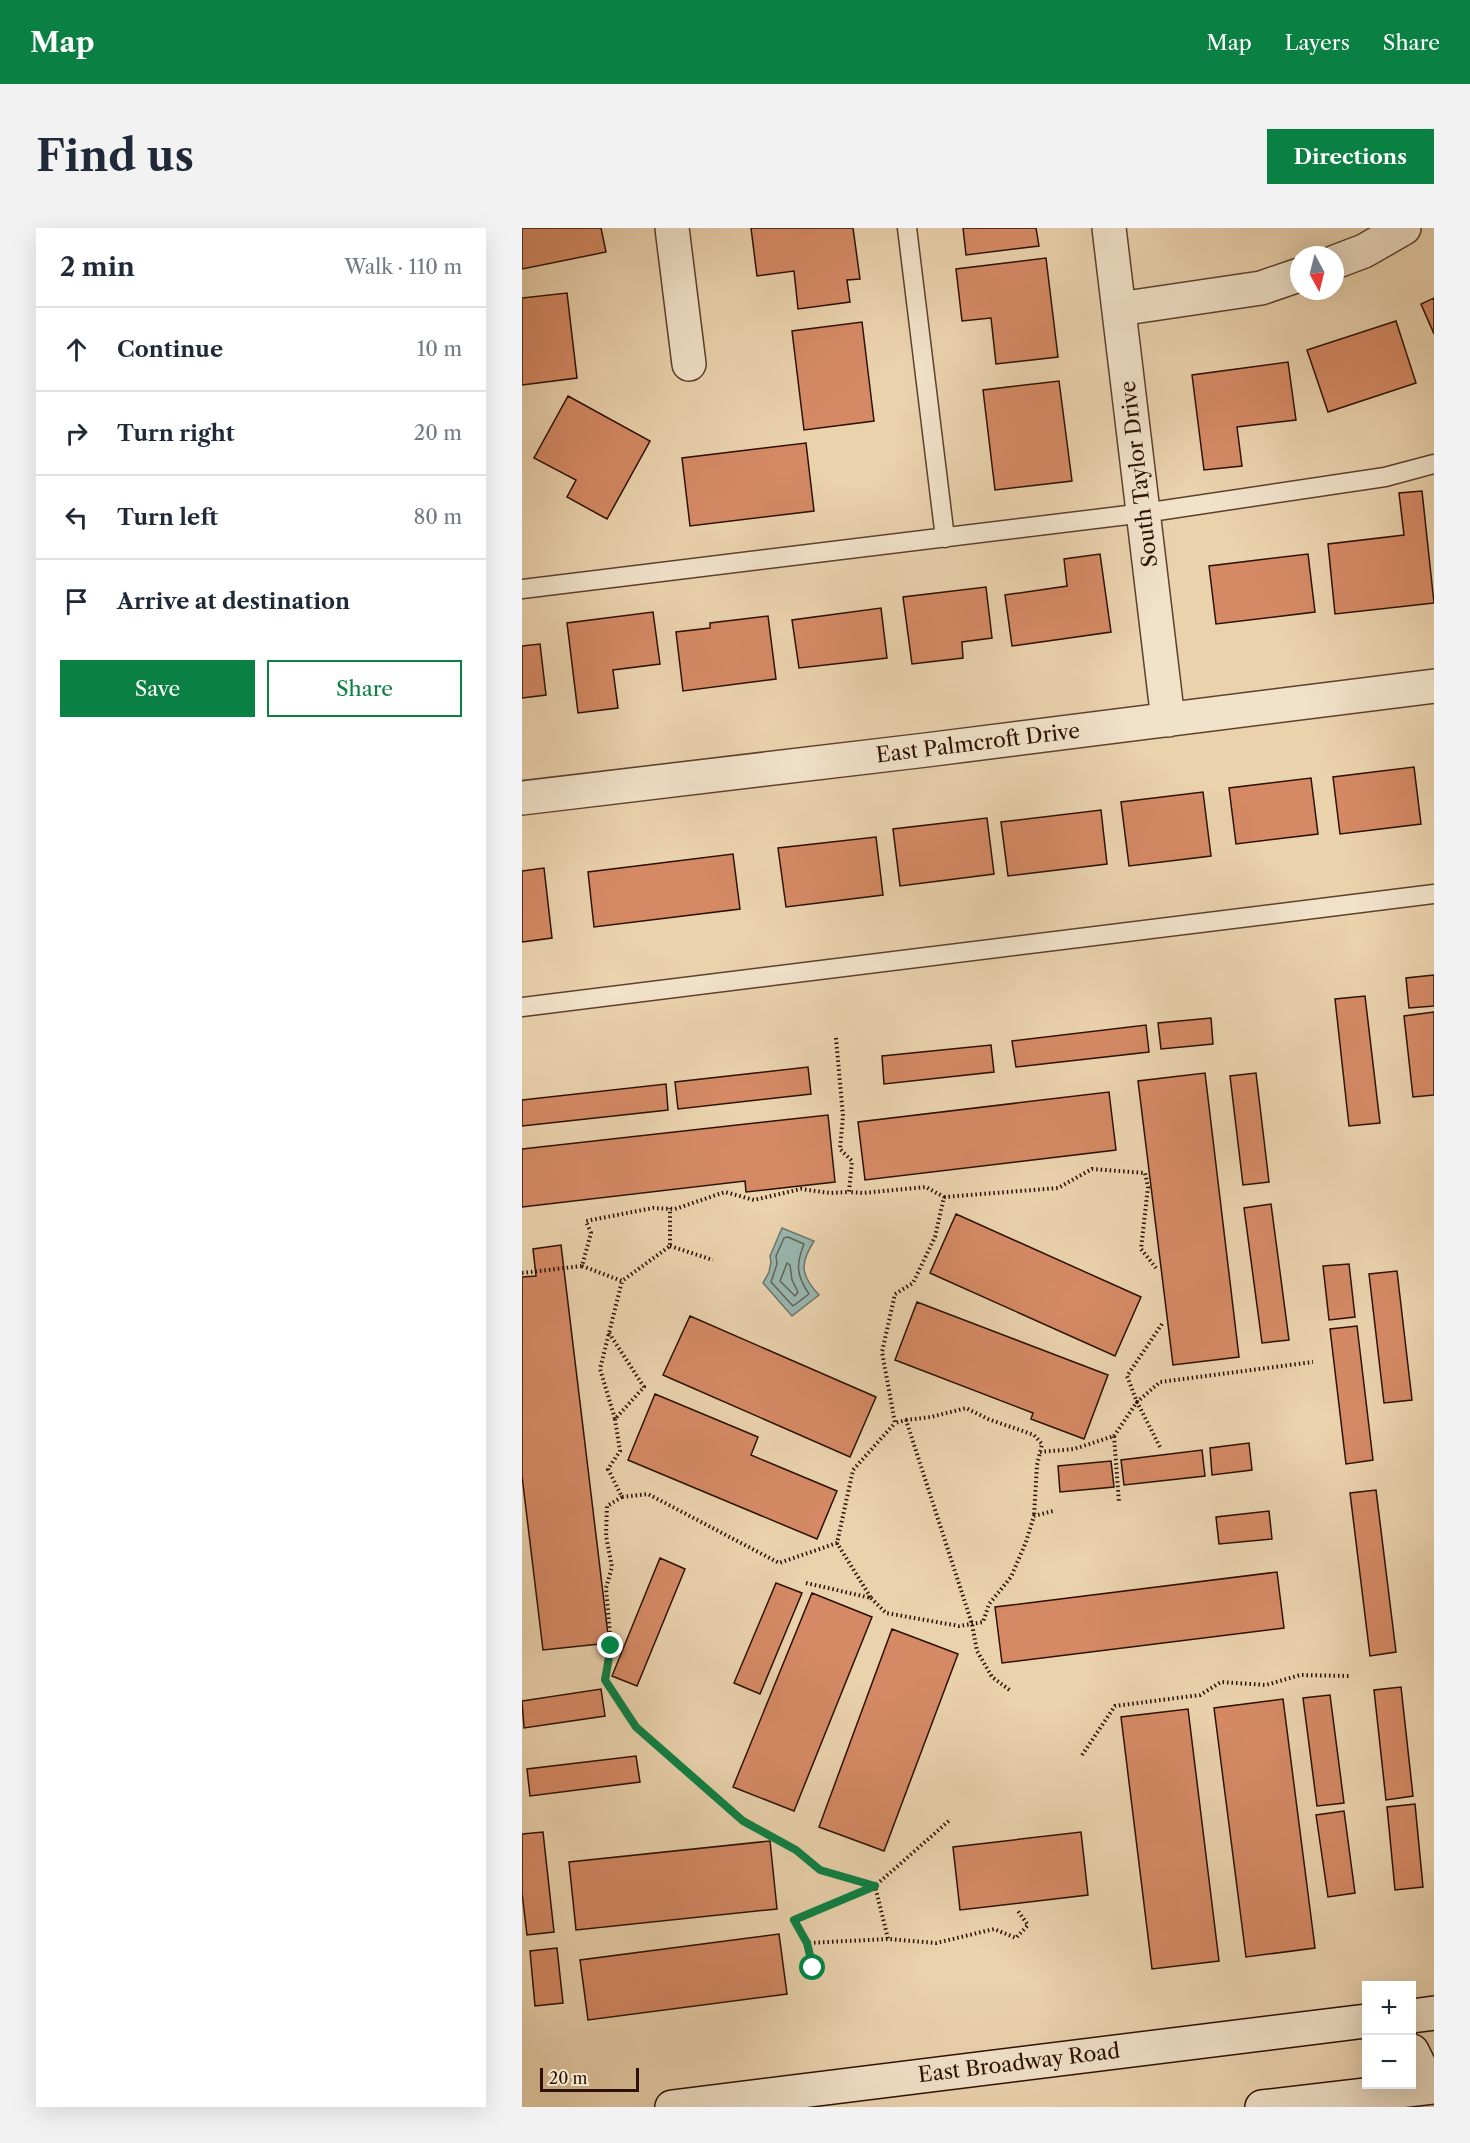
<!DOCTYPE html>
<meta charset="utf-8">
<style>
:root{--surface:#fff;--page:#f2f2f3;--text:#1f2937;--muted:#747a83;--line:#e0e1e3;--accent:#0b8043}
body{margin:0;font-family:"Libre Caslon Text",serif;background:var(--page);color:var(--text)}
.controls{position:absolute;right:18px;bottom:18px;display:grid;overflow:hidden;border-radius:0px;box-shadow:0 6px 24px #0002}
.controls button{width:54px;height:54px;display:grid;place-items:center;padding:0;border:0;border-bottom:2px solid var(--line);background:var(--surface);color:var(--text);font:30px sans-serif}
.compass{position:absolute;left:768px;top:18px;width:54px;height:54px;border-radius:50%;background:var(--surface);box-shadow:0 6px 24px #0002;rotate:173deg}
.scale{position:absolute;left:18px;bottom:15px;width:99px;box-sizing:border-box;padding-left:6px;border:3px solid #2c1102;border-top:0;font-size:16px;line-height:21px;white-space:nowrap;color:#2c1102;-webkit-text-stroke:4px #f1e2ca;paint-order:stroke}
.stop{position:absolute;width:18px;height:18px;margin:-14px;border:4px solid #0b8043;border-radius:50%;background:#fff}
.stop.end{background:#0b8043;border-color:#fff;box-shadow:0 2px 6px #0008}
.list{margin:0;padding:0;list-style:none}
h2{display:flex;justify-content:space-between;align-items:center;height:78px;margin:0;padding:0 24px;font-size:26px}
h2 small{font-size:20px;font-weight:400;color:var(--muted)}
.list li{display:grid;grid-template-columns:39px 1fr auto;gap:18px;align-items:center;box-sizing:border-box;height:84px;padding:0 24px;border-top:2px solid var(--line)}
.list b{display:block;font-size:22px;white-space:nowrap}
.list em{font-size:20px;font-style:normal;color:var(--muted)}
.actions{display:flex;gap:12px;padding:18px 24px}
.actions a{flex:1;padding:14px 0;border:2px solid var(--accent);border-radius:0px;text-align:center;font-size:21px;color:var(--accent)}
.actions .main{background:var(--accent);color:#fff}
.icon{flex:none;width:33px;height:33px;fill:none;stroke:currentColor;stroke-width:2;stroke-linecap:round;stroke-linejoin:round}
.map{position:relative;flex:none;width:912px;height:1879px;overflow:hidden;border-radius:0px}
header{display:flex;align-items:center;gap:36px;box-sizing:border-box;height:84px;padding:0 30px;background:var(--accent);color:#fff}
header strong{font-size:28px}
nav{display:flex;gap:33px;margin-inline-start:auto;font-size:21px}
.intro{display:flex;align-items:center;justify-content:space-between;box-sizing:border-box;height:144px;padding:0 36px}
h1{margin:0;font-size:42px}
.button{padding:15px 27px;border-radius:0px;background:var(--accent);color:#fff;font-size:21px;font-weight:700}
main{display:flex;gap:36px;padding:0 36px}
aside{flex:1;background:var(--surface);border-radius:0px;box-shadow:0 6px 24px #0002}
.map>svg:first-child{display:block}
</style>
<header>
<strong>Map</strong>
<nav><a>Map</a><a>Layers</a><a>Share</a></nav>
</header>
<div class="intro"><h1>Find us</h1><a class="button">Directions</a></div>
<main>
<aside>
<h2>2 min<small>Walk · 110 m</small></h2>
<ul class="list">
<li><svg class="icon" aria-label="ahead" viewBox="0 0 24 24"><path d="M12 20V5M6 11l6-6 6 6"/></svg><div><b>Continue</b></div><em>10 m</em></li>
<li><svg class="icon" aria-label="right" viewBox="0 0 24 24"><path d="M7 20v-9h11M14 6l5 5-5 5"/></svg><div><b>Turn right</b></div><em>20 m</em></li>
<li><svg class="icon" aria-label="left" viewBox="0 0 24 24"><path d="M17 20v-9H6M10 6l-5 5 5 5"/></svg><div><b>Turn left</b></div><em>80 m</em></li>
<li><svg class="icon" aria-label="arrive" viewBox="0 0 24 24"><path d="M6 21V4h12l-3 4 3 4H6"/></svg><div><b>Arrive at destination</b></div></li>
</ul>
<div class="actions"><a class="main">Save</a><a>Share</a></div>
</aside>
<div class="map">
<svg width="912" height="1879" viewBox="0 0 912 1879">
<rect width="100%" height="100%" fill="#ead2ad"/>
<filter id="stains"><feTurbulence type="fractalNoise" baseFrequency=".00333" numOctaves="4"/><feColorMatrix values="0 0 0 0 .2 0 0 0 0 .09 0 0 0 0 .02 0 0 0 .5 -.17"/></filter>
<radialGradient id="worn" r=".72"><stop offset=".6" stop-color="#630" stop-opacity="0"/><stop offset="1" stop-color="#630" stop-opacity=".3"/></radialGradient>
<path fill="#98b6af" stroke="#6d746a" stroke-width="1.5" d="M260 1000 292 1013C278 1035 278 1047 297 1067L270 1088 241 1055 247 1044 249 1034 248 1028Z"/>
<g fill="none" stroke-linecap="round" stroke-linejoin="round">
<path stroke="#626458" stroke-width="1.5" d="M266 1009 282 1016C274 1036 274 1047 287 1066L271 1078 249 1054 255 1036 254 1028 262 1010Z
M265 1035 268 1037 270 1052 276 1064 273 1068 258 1053Z"/>
</g>
<path fill="#d58a65" stroke="#2c1102" stroke-width="1.5" d="M0 0H79L84 24 0 41Z
M229 0H331L338 51 325 52 328 74 276 81 272 43 235 48Z
M441 0H514L517 18 444 27Z
M524 30 536 129 474 136 469 90 440 93 434 41Z
M45 65 55 150 0 157V70Z
M912 70V106L899 76Z
M874 93 894 155 806 184 785 122Z
M340 94 352 193 282 202 270 103Z
M766 134 774 192 715 199 720 238 682 242 670 147Z
M537 153 550 253 473 262 461 162Z
M46 168 128 213 85 291 45 269 54 252 12 230Z
M284 215 292 283 168 298 160 230Z
M900 263 912 375 813 386 806 316 882 307 877 265Z
M578 326 589 404 490 418 483 367 545 358 542 331Z
M786 326 793 384 694 396 687 338Z
M464 359 470 410 440 414 441 430 390 436 381 369Z
M359 380 365 430 277 440 270 392Z
M131 384 138 436 91 442 96 480 56 485 45 395Z
M246 388 254 451 161 463 154 404 188 400V395Z
M18 416 24 467 0 470V418Z
M892 539 899 596 818 606 811 549Z
M789 550 796 606 714 616 707 560Z
M681 564 689 628 607 638 599 574Z
M579 582 585 636 486 648 479 594Z
M465 590 472 646 378 658 371 601Z
M354 609 361 667 264 679 256 620Z
M211 626 218 681 72 699 66 644Z
M22 640 30 710 0 714V643Z
M912 747V778L887 780 884 750Z
M843 768 858 895 827 898 813 771Z
M912 784V867L891 869 882 788Z
M689 790 691 816 639 821 636 795Z
M624 797 627 824 494 839 490 813Z
M469 817 472 844 362 856 360 828Z
M286 839 289 866 156 881 153 854Z
M683 845 717 1129 651 1137 616 853Z
M734 845 747 954 721 957 708 848Z
M144 856 146 882 0 898V872Z
M587 864 594 922 343 952 336 894Z
M306 887 313 954 224 964 223 953 0 979V921Z
M749 976 767 1112 740 1115 722 980Z
M434 986 619 1069 593 1128 408 1045Z
M39 1017 87 1415 21 1422 0 1248V1049L14 1048 11 1021Z
M827 1036 833 1089 807 1092 801 1038Z
M875 1043 890 1172 862 1175 847 1046Z
M395 1074 586 1147 562 1211 509 1191 511 1185 373 1132Z
M168 1088 354 1169 328 1229 141 1147Z
M835 1098 851 1232 824 1236 808 1101Z
M133 1166 236 1209 229 1227 315 1263 295 1311 106 1232Z
M727 1215 730 1242 690 1247 688 1220Z
M680 1222 683 1248 602 1257 599 1232Z
M589 1233 592 1259 538 1264 536 1238Z
M854 1262 874 1424 848 1428 828 1265Z
M747 1283 750 1311 697 1316 694 1289Z
M138 1330 163 1341 115 1458 90 1448Z
M755 1344 762 1400 480 1435 473 1379Z
M254 1355 280 1365 238 1466 212 1455Z
M290 1365 350 1389 272 1583 211 1559Z
M370 1401 436 1426 362 1623 297 1599Z
M879 1459 891 1568 864 1572 852 1462Z
M79 1461 83 1488 2 1500 0 1473Z
M808 1467 822 1575 795 1578 781 1470Z
M761 1471 793 1720 724 1729 692 1480Z
M666 1481 697 1733 630 1741 599 1489Z
M114 1528 118 1554 8 1568 5 1541Z
M893 1576 901 1659 873 1662 865 1579Z
M822 1583 833 1665 806 1669 794 1587Z
M21 1604 32 1704 5 1707 0 1665V1606Z
M559 1604 566 1667 438 1682 431 1619Z
M248 1613 255 1681 54 1702 47 1634Z
M257 1706 265 1766 66 1792 58 1732Z
M35 1720 41 1775 13 1778 8 1723Z"/>
<g fill="none" stroke-linecap="round" stroke-linejoin="round">
<g stroke="#5c412d" stroke-width="21">
<path id="service" d="M385 0 423 310
M0 361 622 285 863 249 912 236
M0 779 912 666"/>
</g>
<g stroke="#5c412d" stroke-width="36">
<path id="minor" d="M150 0 167 136
M587 0 646 492
M813 34 842 23 882 0
M597 81 739 60 777 47
M0 570 404 522 912 458"/>
</g>
<g stroke="#2c1102" stroke-width="36">
<path id="secondary" d="M890 1788 912 1785
M890 1823 908 1859
M150 1879 844 1793
M740 1879 912 1859"/>
</g>
<path stroke="#2c1102" stroke-width="4" stroke-dasharray="1.5 3" stroke-linecap="butt" d="M314 810 321 888 318 921 330 933 327 964 341 965 404 959 422 969 413 1009 391 1055 373 1066 360 1124 373 1195 384 1192 450 1396 455 1423 470 1449 489 1463
M422 969 536 960 570 941 623 945 626 959 619 1021 634 1040
M148 1018 191 1032
M60 1038 100 1053 148 1018V980
M0 1045 60 1038 69 1005 64 993 131 980 153 981 203 964 232 972 279 961 308 965 327 964
M640 1096 605 1148 615 1174 638 1154 791 1134
M87 1105 122 1159 93 1191 78 1141 100 1053
M93 1191 98 1223 86 1241 100 1269 126 1266 257 1335 315 1315 331 1242 373 1195
M384 1192 409 1189 444 1180 466 1191 512 1207 520 1216 515 1237 512 1288
M592 1208 615 1174 638 1219
M518 1224 552 1221 592 1208 597 1275
M100 1269 85 1278 84 1308 90 1339 84 1360 89 1418 83 1452 114 1499 221 1593 275 1622 298 1642 353 1658 366 1711 414 1715 472 1701 494 1710 506 1697 496 1683
M284 1355 349 1370 315 1315
M349 1370 364 1385 437 1398 461 1394 467 1376 489 1349 504 1314 512 1288 531 1283
M560 1527 593 1478 678 1467 699 1454 744 1457 778 1447 828 1448
M286 1715 272 1692 353 1658 429 1591
M291 1740 286 1715 366 1711"/>
<use href="#service" stroke="#f1e2ca" stroke-width="18"/>
<use href="#minor" stroke="#f1e2ca" stroke-width="33"/>
<use href="#secondary" stroke="#f1e2ca" stroke-width="33"/>
</g>
<g fill="none" stroke-linecap="round" stroke-linejoin="round">
<path stroke="#0b8043" stroke-width="8" d="M89 1418 83 1452 114 1499 221 1593 274 1622 298 1642 353 1658 272 1692 285 1715 291 1740"/>
</g>
<g text-anchor="middle" stroke-width="5" stroke-linejoin="round" paint-order="stroke">
<g font-size="21" fill="#2c1102" stroke="#f1e2ca">
<text transform="translate(617 246) rotate(-97)" y="7">South Taylor Drive</text>
<text transform="translate(456 515) rotate(-7)" y="7">East Palmcroft Drive</text>
<text transform="translate(497 1835) rotate(-7)" y="7">East Broadway Road</text>
</g>
</g>
<rect width="100%" height="100%" filter="url(#stains)"/>
<rect width="100%" height="100%" fill="url(#worn)"/>
</svg>
<div class="controls">
<button>+</button>
<button>−</button>
</div>
<svg class="compass" viewBox="-18 -18 36 36"><path d="M0-13l5 13h-10z" fill="#e53935"/><path d="M0 13l5-13h-10z" fill="#747a83"/></svg>
<div class="scale">20 m</div>
<div class="stop" style="left:291px;top:1740px"></div>
<div class="stop end" style="left:89px;top:1418px"></div>
</div>
</main>
